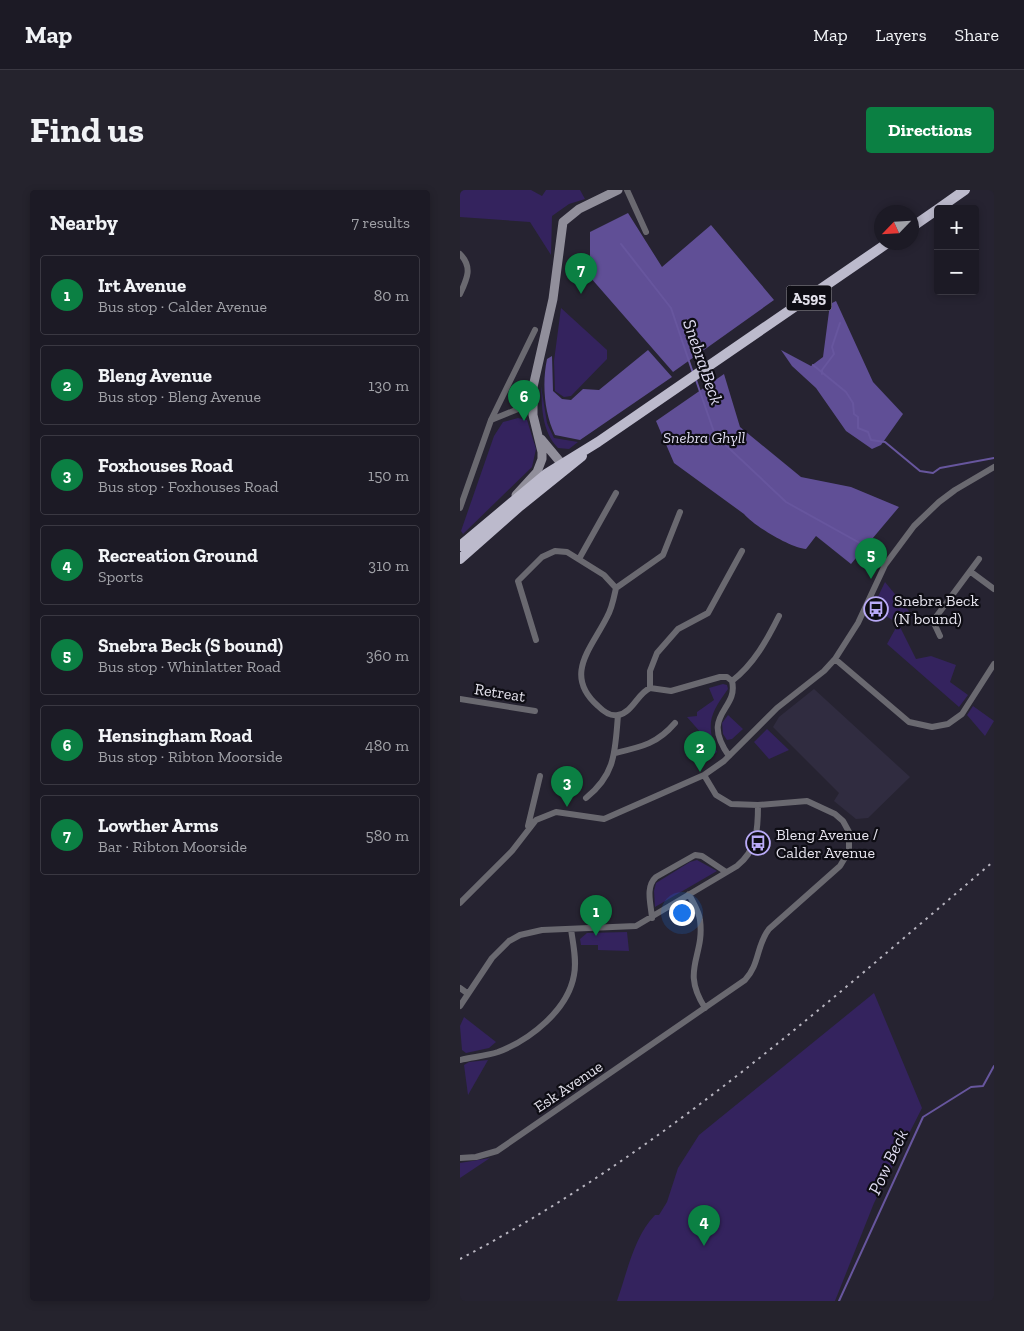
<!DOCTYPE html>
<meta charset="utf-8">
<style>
:root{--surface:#1c1a25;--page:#25232d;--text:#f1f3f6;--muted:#a0a1a7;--line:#3a3842;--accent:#0b8043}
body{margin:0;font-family:"Zilla Slab",serif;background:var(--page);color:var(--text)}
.controls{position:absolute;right:15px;top:15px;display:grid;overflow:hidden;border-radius:5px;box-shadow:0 2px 8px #0003}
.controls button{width:45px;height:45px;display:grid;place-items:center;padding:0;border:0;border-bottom:1px solid var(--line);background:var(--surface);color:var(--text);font:25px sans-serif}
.compass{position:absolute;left:414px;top:15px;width:45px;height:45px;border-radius:50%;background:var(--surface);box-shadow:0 2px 8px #0003;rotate:245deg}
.you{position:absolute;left:221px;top:722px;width:18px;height:18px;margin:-12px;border:4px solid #fff;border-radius:50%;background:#1a73e8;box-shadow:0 0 0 8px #1a73e833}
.badge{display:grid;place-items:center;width:32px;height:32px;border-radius:50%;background:var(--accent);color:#fff;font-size:16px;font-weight:700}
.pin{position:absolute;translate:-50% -41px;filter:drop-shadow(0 1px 2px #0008)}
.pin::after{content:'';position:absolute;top:26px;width:18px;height:15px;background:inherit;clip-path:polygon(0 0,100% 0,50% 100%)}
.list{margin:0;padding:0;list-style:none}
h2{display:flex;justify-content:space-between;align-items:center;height:65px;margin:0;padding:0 20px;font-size:21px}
h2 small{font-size:16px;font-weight:400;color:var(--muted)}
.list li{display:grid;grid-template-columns:32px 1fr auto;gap:15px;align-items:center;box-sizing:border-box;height:80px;margin:0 10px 10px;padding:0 10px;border:1px solid var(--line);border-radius:5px}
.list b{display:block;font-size:19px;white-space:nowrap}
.list p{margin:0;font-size:16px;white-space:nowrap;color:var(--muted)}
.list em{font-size:16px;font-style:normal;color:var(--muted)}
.map{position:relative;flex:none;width:534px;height:1111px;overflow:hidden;border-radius:5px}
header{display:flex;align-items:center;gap:30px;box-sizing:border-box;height:70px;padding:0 25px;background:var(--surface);border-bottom:1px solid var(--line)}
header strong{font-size:24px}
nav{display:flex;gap:28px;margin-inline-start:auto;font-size:18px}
.intro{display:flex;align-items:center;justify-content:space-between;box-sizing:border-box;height:120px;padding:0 30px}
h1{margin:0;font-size:35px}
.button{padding:12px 22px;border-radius:5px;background:var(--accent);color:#fff;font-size:18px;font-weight:700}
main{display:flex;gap:30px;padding:0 30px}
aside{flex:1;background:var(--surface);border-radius:5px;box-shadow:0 2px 8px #0003}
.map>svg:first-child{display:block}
</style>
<header>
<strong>Map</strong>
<nav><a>Map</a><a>Layers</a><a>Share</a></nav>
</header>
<div class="intro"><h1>Find us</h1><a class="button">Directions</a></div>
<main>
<aside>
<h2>Nearby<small>7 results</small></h2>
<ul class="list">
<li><span class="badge">1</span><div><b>Irt Avenue</b><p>Bus stop · Calder Avenue</p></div><em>80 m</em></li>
<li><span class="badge">2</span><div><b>Bleng Avenue</b><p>Bus stop · Bleng Avenue</p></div><em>130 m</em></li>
<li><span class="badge">3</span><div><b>Foxhouses Road</b><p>Bus stop · Foxhouses Road</p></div><em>150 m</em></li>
<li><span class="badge">4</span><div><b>Recreation Ground</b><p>Sports</p></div><em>310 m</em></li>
<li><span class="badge">5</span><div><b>Snebra Beck (S bound)</b><p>Bus stop · Whinlatter Road</p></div><em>360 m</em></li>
<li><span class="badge">6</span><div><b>Hensingham Road</b><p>Bus stop · Ribton Moorside</p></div><em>480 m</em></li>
<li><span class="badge">7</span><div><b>Lowther Arms</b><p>Bar · Ribton Moorside</p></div><em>580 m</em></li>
</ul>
</aside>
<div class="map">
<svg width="534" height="1111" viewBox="0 0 534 1111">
<rect width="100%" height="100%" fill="#262331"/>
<path fill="#302c40" d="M354 499 450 587 408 628 396 629 374 611 379 603 313 537 319 527Z"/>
<path fill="#34235e" d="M0 0H71L82 6 86 0H120L125 9 109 14 92 26 91 65 70 32 0 27Z
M101 118 147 160V169L111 206 104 207 95 201 94 171Z
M81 196 87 233 94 248 118 252 109 259 98 258C82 241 82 219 81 196Z
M58 228 67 230 76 259 72 277 3 344 1 341 34 246 43 232Z
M425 392 453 426 439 435 456 469 471 466 496 475 490 492 508 505 499 517 427 454 438 434 413 417Z
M263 494 267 495 268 499C251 523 245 533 257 562L250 567 233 554 242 544 227 527 237 526V522L254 510 249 498Z
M513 516 534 531 525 546 507 525Z
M268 525 283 539 272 549 267 550 263 544 262 533Z
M307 539 329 560 309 569 294 552Z
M237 670 257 681 195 717 194 701 196 693 230 672Z
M167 742 169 761 138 760V755H121L120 749 127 743Z
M414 803 462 918 414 1013 375 1111H157C167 1083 174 1046 195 1025H199L207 1012 218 978 239 945Z
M4 827 36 852 29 858 6 863 2 860 0 836Z
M28 870 8 905 4 875 9 872Z
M30 968 0 988V973Z"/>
<path fill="#604f96" d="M168 23 202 77 251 35 314 110 213 182 130 87V42Z
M376 111 413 192 443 224 421 255 412 259 386 241 356 198 332 176 321 160 351 176 363 167 370 114Z
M188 160 212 187 120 250 95 245C84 223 82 193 87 169L92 166 93 201 102 209 111 210 123 199 139 200Z
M264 184 280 237 341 287 391 297 439 317 391 374 356 346 346 359C331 358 294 336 284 324L214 273 196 231Z"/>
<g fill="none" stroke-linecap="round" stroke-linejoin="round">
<path stroke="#67569e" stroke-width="2" d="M161 54 211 118 233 183
M353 175 386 202 393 213 394 224 398 227V238L408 242 411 250 425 252 460 281 473 283 480 278 534 268
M362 184V180L374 164 372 157 380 133
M236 190 255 245 326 312 407 357
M379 1111 463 927 511 897 523 896 534 876"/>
<path stroke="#6a6970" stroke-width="6" d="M167 0 186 42
M0 64C13 77 7 89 0 104
M31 230 73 213
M0 318 31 230 75 140
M119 369 156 303
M511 382 534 399
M156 398 203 365 220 322
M480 446 473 431 519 369
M76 450 58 391 82 367 95 361 107 362 144 385 156 398C154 407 152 419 147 427 131 459 103 485 138 516 143 521 150 527 158 525 173 522 177 504 190 498L211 501 260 487H267L272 491C279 521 239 523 269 566
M375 469 449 532 472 537 488 534 502 524 534 474
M272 491C294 474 307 450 319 426
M190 498V481L197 463 218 439 248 423 282 361
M0 509 75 521
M155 563C181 557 197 554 215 533
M126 608C156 584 155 561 158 525
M68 636 80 586
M229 704C233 713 239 721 240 730 245 767 220 779 245 818
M0 713 52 661 76 630 96 622 144 629 244 585 264 571 317 518 364 481 375 469 398 433 425 375 454 336 479 312 495 300 534 277
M192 728C191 714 185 697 196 687L235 665 242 666 266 682
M0 798 7 803
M0 816 32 768 49 751 60 745 82 740 176 736 277 676C297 660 298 640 298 615
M0 870C12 867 26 866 38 862 70 850 108 820 114 785 117 770 113 754 111 739
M0 968 16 967 37 961 285 790C300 774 296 756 309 739L380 676 389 661V642L383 631 375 624 347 611 298 615 271 614 256 605 244 585"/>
<path stroke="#918f9b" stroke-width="9" d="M81 249 106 279
M56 305 77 282 82 269V262L73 225V197L93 109 103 32 119 19 158 0"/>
<path stroke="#bcbacc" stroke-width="10" d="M478 19 505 0
M452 37 478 19
M0 356 86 284 138 252 429 52
M0 369 60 316 122 266"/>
<path stroke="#b8b5c0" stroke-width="2" stroke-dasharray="2.5 5" stroke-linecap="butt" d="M0 1069C198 965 365 815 534 671"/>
</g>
<defs>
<g id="bus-ring" transform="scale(1.25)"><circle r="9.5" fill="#0e0d14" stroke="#b9aaf7" stroke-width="1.5"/><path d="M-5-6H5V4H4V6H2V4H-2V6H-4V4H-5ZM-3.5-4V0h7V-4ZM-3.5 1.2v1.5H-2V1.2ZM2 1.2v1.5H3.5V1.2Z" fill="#b9aaf7"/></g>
</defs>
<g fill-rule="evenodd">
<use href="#bus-ring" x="416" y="419"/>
<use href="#bus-ring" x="298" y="653"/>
</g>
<g text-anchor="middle" stroke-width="4.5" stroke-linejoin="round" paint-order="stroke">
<rect fill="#0e0d14" stroke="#a4a2ab" stroke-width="1" x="326.5" y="95.5" width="45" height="25" rx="4"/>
<g font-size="15" font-weight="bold" fill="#e4e2ec">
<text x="349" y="113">A595</text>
</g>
<g font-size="16" font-style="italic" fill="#dfdcf0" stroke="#0e0d14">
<text x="244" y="253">Snebra Ghyll</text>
</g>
<g font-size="16" fill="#e4e2ec" stroke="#0e0d14" text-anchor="start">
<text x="434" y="416">Snebra Beck<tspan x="434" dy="18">(N bound)</tspan></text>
<text x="316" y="650">Bleng Avenue /<tspan x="316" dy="18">Calder Avenue</tspan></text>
</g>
<g font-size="16" fill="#e4e2ec" stroke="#0e0d14">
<text transform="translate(40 502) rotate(9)" y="6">Retreat</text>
<text transform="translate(108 896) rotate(-34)" y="6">Esk Avenue</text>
</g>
<g font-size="18" font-style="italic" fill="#dedbf0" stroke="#0e0d14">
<text transform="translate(243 172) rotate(71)" y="6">Snebra Beck</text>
<text transform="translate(428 972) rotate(-65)" y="6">Pow Beck</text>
</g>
</g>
</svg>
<div class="controls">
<button>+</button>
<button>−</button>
</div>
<svg class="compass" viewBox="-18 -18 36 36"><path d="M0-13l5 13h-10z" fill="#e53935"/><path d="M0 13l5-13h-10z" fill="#a0a1a7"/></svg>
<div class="you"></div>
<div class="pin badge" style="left:136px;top:746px">1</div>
<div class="pin badge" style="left:240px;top:582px">2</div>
<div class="pin badge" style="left:107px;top:617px">3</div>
<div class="pin badge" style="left:244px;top:1056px">4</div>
<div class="pin badge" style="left:411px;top:389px">5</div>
<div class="pin badge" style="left:64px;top:231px">6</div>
<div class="pin badge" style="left:121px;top:104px">7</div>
</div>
</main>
